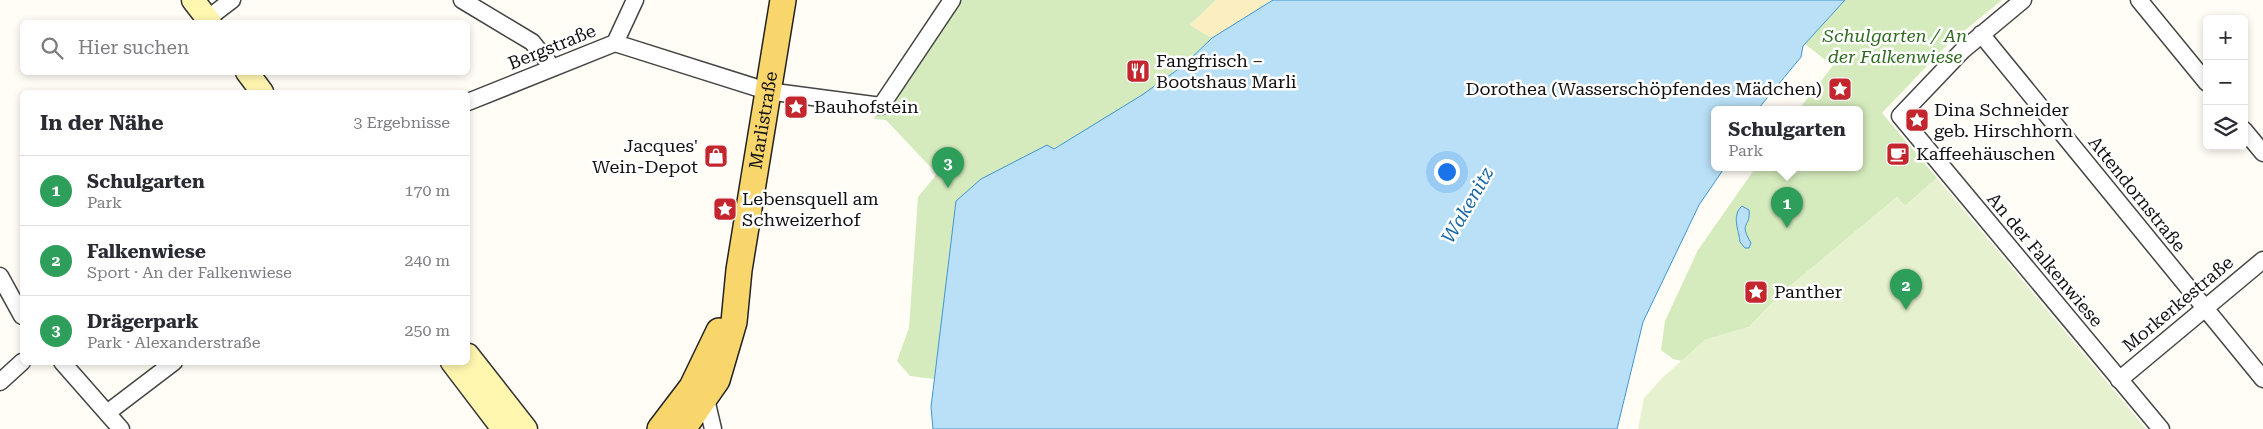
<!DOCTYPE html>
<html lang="de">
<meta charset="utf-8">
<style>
:root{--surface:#fff;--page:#f7f7f7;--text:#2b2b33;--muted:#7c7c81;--line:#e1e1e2;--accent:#b45309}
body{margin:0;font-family:"Roboto Serif",serif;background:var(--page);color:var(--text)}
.controls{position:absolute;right:15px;top:15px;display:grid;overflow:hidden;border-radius:8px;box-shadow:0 2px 8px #0003}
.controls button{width:45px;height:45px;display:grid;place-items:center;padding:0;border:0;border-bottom:1px solid var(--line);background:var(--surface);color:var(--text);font:25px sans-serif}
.you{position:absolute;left:1446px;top:171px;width:18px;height:18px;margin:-12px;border:4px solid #fff;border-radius:50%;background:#1a73e8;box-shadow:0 0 0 8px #1a73e833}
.badge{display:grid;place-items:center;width:32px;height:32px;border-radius:50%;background:var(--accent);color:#fff;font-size:16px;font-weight:700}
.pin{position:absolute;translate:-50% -41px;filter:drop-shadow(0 1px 2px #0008)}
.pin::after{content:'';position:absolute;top:26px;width:18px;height:15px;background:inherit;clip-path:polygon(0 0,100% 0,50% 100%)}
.popup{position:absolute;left:1711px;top:106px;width:152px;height:65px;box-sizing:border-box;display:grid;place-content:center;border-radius:8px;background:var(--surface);filter:drop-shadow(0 1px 4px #0005);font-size:16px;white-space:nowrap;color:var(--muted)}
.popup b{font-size:19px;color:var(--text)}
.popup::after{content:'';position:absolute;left:50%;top:100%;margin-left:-10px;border:10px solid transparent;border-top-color:var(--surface)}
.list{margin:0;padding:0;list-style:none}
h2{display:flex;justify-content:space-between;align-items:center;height:65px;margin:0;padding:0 20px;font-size:21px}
h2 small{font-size:16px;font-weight:400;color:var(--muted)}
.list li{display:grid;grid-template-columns:32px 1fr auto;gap:15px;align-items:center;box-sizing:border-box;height:70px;padding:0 20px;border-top:1px solid var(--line)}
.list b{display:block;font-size:19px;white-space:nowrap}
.list p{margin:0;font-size:16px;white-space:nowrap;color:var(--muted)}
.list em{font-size:16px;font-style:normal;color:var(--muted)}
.icon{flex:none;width:28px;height:28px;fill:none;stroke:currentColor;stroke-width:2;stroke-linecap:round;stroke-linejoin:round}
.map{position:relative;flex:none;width:2263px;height:429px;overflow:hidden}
.search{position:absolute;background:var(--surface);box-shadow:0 2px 8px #0003;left:20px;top:20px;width:450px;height:55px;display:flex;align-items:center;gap:12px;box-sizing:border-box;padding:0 18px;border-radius:8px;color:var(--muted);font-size:19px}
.panel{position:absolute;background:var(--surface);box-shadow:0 2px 8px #0003;left:20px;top:90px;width:450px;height:275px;border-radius:8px}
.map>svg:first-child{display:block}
</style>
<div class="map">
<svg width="2263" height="429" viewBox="0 0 2263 429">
<rect width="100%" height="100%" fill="#fffdf5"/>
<path fill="#d5ebbd" d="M943 0H1216L1190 25 1212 38C1165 84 1110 117 1053 149L1047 145 957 201 934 379 910 376 897 361 909 328 918 197 937 174 886 120 874 119 882 96Z
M1845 0H2002L1947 45 1882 113 1937 178 1905 206 1897 197 1783 292 1749 327 1705 340 1682 361 1673 359 1661 350 1665 321 1698 250 1756 167H1860V109H1799L1835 63 1824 59 1805 44Z"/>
<path fill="#fbeec1" d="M1216 0H1273L1212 38 1190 25Z"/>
<path fill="#e6f2cf" d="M1937 178 2146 429H1638L1644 398 1662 378 1705 340 1749 327 1783 292 1897 197 1905 206Z"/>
<path fill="#b9e0f7" stroke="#3f96cf" d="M1273 0H1845L1803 46 1801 57 1758 109H1714V167H1725L1699 205 1643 322 1617 429H933L931 407 956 201 981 179 1047 145 1054 149 1142 95 1184 65 1212 38Z
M1742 206 1749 210C1751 228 1738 221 1751 243L1749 248H1745L1740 242C1739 230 1731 216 1742 206Z"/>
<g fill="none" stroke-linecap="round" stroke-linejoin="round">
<g stroke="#444" stroke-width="19">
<path id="street" d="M462 0 532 42 553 68
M2023 0 1963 50 1900 116 2161 429
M2139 0 2207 83
M207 19 232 0
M1981 34 2263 379
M615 43 635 0
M468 102 615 43 767 91 881 106 952 0
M2244 130 2263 153
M0 276 22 316
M62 362 121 429
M2119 380 2263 260
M0 382 22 362
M706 399 713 429
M107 413 174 362"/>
</g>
<g stroke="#333" stroke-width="25">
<path id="secondary" d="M193 0 210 22
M247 72 262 92
M468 355 526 429
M452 362 503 429"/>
</g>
<g stroke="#222" stroke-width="28">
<g id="primary">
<path d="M660 429 692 387 719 331"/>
<path id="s1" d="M683 429 717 380 734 322 739 270 783 0"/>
</g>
</g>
<use href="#street" stroke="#fff" stroke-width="16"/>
<use href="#secondary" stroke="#fff6b0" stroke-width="22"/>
<use href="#primary" stroke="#f9d66b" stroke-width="25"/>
</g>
<defs>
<g id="restaurant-square" transform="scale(1.25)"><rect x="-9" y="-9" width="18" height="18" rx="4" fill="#c4262e" stroke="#fff"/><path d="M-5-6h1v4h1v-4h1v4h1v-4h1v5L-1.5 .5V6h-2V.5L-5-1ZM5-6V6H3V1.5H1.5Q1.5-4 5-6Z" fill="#fff"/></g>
<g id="sight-square" transform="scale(1.25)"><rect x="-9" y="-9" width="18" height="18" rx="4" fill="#c4262e" stroke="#fff"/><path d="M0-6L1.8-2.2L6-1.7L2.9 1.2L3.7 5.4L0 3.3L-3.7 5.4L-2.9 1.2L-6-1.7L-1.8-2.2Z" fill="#fff"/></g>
<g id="cafe-square" transform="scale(1.25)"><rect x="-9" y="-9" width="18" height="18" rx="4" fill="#c4262e" stroke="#fff"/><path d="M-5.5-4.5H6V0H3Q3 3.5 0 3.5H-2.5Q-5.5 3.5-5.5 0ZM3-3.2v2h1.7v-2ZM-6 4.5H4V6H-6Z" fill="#fff"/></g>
<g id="shop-square" transform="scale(1.25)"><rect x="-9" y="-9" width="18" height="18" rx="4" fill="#c4262e" stroke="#fff"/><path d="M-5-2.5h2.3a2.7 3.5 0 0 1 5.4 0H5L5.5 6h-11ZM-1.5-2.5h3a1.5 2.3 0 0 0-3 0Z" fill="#fff"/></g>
</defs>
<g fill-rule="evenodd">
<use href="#restaurant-square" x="1138" y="71"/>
<use href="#sight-square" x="1840" y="89"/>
<use href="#sight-square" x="796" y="107"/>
<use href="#sight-square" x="1917" y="120"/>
<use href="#cafe-square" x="1898" y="154"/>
<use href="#shop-square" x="716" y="156"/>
<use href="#sight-square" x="725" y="209"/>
<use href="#sight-square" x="1756" y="292"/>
</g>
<g text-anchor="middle" stroke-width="5" stroke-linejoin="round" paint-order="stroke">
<g font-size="18" font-style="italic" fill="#2f6b1f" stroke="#fff">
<text x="1895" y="42">Schulgarten / An<tspan x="1895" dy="21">der Falkenwiese</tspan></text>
</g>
<g font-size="18" fill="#111" stroke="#fff">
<text transform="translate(552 47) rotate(-22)" y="6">Bergstraße</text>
<text dy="6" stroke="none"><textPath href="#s1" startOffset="324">Marlistraße</textPath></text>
<text transform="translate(2137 194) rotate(51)" y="6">Attendornstraße</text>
<text transform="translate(2045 260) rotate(50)" y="6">An der Falkenwiese</text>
<text transform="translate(2178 304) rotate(-40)" y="6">Morkerkestraße</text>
</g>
<g font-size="18" fill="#111" stroke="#fff" text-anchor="start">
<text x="1156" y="67">Fangfrisch –<tspan x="1156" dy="21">Bootshaus Marli</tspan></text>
<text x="1822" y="95" text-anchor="end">Dorothea (Wasserschöpfendes Mädchen)</text>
<text x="814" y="113">Bauhofstein</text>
<text x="1934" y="116">Dina Schneider<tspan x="1934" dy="21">geb. Hirschhorn</tspan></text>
<text x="698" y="152" text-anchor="end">Jacques'<tspan x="698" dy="21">Wein-Depot</tspan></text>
<text x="1916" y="160">Kaffeehäuschen</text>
<text x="742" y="205">Lebensquell am<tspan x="742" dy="21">Schweizerhof</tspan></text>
<text x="1774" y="298">Panther</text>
</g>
<g font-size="19" font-style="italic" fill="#1768a6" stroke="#fff">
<text transform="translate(1467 205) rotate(-60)" y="7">Wakenitz</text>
</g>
</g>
</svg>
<div class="controls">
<button>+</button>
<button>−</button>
<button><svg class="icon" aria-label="layers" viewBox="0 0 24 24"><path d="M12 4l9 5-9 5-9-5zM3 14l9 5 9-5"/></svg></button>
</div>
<div class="you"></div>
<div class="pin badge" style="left:1787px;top:228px;background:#2e9e5b">1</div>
<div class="popup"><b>Schulgarten</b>Park</div>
<div class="pin badge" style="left:1906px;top:310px;background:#2e9e5b">2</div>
<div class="pin badge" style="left:948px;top:188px;background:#2e9e5b">3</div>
<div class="search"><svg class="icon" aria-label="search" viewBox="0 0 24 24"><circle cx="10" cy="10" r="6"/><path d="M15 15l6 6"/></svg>Hier suchen</div>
<section class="panel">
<h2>In der Nähe<small>3 Ergebnisse</small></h2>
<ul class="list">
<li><span class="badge" style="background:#2e9e5b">1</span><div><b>Schulgarten</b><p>Park</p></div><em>170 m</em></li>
<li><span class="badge" style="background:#2e9e5b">2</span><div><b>Falkenwiese</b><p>Sport · An der Falkenwiese</p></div><em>240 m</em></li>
<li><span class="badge" style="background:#2e9e5b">3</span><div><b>Drägerpark</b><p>Park · Alexanderstraße</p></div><em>250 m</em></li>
</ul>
</section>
</div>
